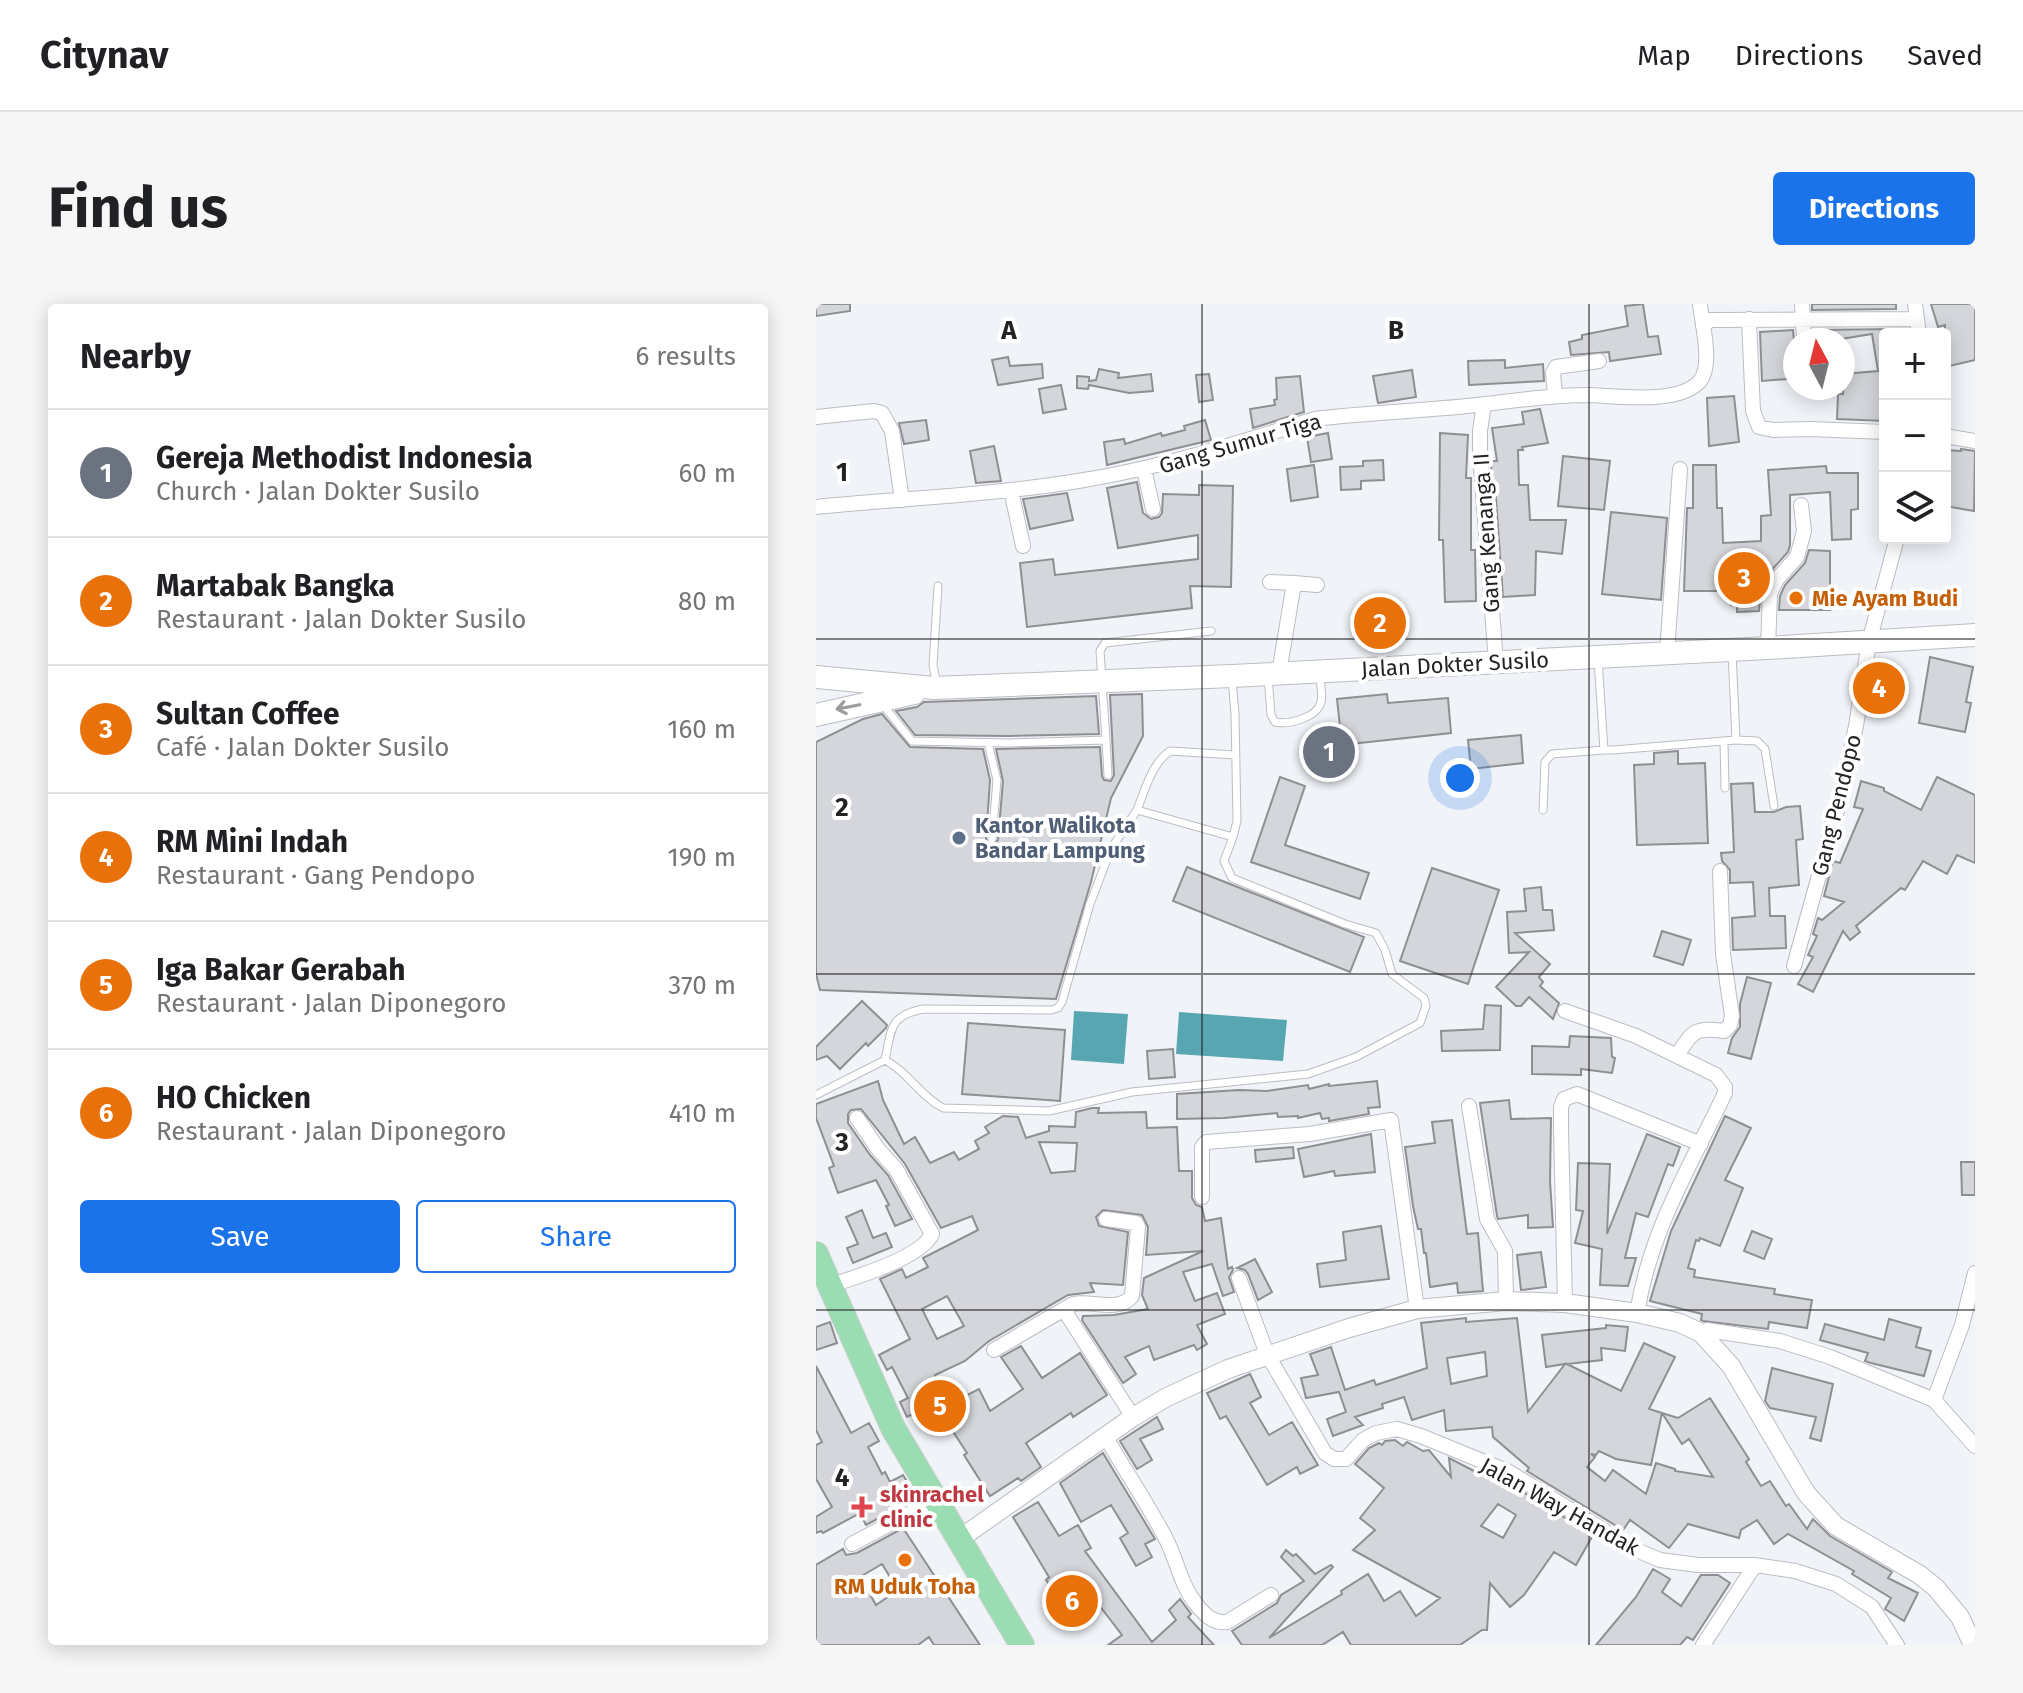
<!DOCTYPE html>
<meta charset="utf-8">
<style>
:root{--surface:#fff;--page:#f6f6f6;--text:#202124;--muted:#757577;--line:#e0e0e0;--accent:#1a73e8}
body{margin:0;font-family:"Fira Sans",sans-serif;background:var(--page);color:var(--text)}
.controls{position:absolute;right:24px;top:24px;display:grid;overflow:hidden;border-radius:8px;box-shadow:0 4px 20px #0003}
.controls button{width:72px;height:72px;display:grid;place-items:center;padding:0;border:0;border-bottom:2px solid var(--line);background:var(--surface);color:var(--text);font:40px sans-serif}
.compass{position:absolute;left:967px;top:24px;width:72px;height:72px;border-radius:50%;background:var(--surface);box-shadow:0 4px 20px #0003;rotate:353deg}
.you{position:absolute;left:644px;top:474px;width:28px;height:28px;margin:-20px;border:6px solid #fff;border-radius:50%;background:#1a73e8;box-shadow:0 0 0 12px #1a73e833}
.badge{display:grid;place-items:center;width:52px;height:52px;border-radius:50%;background:var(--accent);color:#fff;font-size:26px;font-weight:700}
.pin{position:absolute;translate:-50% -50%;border:4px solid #fff;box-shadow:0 2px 8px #0006}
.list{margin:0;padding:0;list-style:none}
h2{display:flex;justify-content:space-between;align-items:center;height:104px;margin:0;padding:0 32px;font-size:34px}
h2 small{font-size:26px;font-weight:400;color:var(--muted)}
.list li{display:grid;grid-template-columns:52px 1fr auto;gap:24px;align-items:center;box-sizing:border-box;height:128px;padding:0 32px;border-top:2px solid var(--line)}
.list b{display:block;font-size:30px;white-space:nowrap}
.list p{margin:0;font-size:26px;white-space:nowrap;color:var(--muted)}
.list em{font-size:26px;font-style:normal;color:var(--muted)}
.actions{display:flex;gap:16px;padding:24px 32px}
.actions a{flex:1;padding:18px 0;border:2px solid var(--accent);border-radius:8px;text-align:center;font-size:28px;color:var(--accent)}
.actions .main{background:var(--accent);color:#fff}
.icon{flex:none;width:44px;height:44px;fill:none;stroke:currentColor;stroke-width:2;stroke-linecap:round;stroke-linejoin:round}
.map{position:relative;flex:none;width:1159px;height:1341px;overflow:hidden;border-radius:8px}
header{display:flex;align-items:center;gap:48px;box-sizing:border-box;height:112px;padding:0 40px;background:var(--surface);border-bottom:2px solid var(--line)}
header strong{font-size:38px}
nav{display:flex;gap:44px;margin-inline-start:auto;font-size:28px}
.intro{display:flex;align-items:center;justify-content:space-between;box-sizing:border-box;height:192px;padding:0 48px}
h1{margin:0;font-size:56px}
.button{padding:20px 36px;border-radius:8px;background:var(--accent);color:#fff;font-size:28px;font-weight:700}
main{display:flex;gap:48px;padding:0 48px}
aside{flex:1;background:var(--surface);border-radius:8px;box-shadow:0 4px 20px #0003}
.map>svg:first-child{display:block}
</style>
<header>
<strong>Citynav</strong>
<nav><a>Map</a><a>Directions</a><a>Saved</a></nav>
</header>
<div class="intro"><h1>Find us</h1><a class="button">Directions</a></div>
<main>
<aside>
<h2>Nearby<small>6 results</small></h2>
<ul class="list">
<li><span class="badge" style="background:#6b7280">1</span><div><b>Gereja Methodist Indonesia</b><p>Church · Jalan Dokter Susilo</p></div><em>60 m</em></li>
<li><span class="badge" style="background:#e8710a">2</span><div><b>Martabak Bangka</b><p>Restaurant · Jalan Dokter Susilo</p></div><em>80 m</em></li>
<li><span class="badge" style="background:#e8710a">3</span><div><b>Sultan Coffee</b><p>Café · Jalan Dokter Susilo</p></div><em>160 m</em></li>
<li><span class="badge" style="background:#e8710a">4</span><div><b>RM Mini Indah</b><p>Restaurant · Gang Pendopo</p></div><em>190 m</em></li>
<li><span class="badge" style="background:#e8710a">5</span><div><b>Iga Bakar Gerabah</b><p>Restaurant · Jalan Diponegoro</p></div><em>370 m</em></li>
<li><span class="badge" style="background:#e8710a">6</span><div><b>HO Chicken</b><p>Restaurant · Jalan Diponegoro</p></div><em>410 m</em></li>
</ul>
<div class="actions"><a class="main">Save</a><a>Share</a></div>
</aside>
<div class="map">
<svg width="1159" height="1341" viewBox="0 0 1159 1341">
<rect width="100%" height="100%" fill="#f0f3f8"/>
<path fill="#59a6b3" d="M258 707 312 710 308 760 255 756Z
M363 708 471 716 467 757 360 750Z"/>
<path fill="#d4d6db" stroke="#8d8f93" stroke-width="2" fill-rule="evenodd" d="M0 0H34V7L0 12Z
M827 0 832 33 842 32 845 50 794 57 793 48 755 51 753 38 766 35V31L812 22 809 2Z
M996 0H1080V5L996 6Z
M1115 0H1159V56L1129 63V21L1122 23Z
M1079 25V30H1069V117L1021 115 1022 90H1027V70L1062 67 1056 30 1019 36H998L997 26Z
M977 26 979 48 970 49 971 75 946 77 944 28Z
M192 53 194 62 226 60 227 74 182 81 176 56Z
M689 56V64L727 60 728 77 653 81 652 57Z
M283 65 303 69 302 74 335 70 337 87 313 89 273 81 272 85 261 84V72L273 73V77L280 76Z
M596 66 600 93 562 99 557 72Z
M393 70 397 96 383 98 380 71Z
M484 72 488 108 437 124 434 105 459 101 458 96 461 95 460 74Z
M245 81 250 105 227 109 223 85Z
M918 92 923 138 893 142 891 94Z
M724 105 732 139 706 143 707 146H702L703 181H712L714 216H750L746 250 720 247 719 291 687 293 679 181H676L675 157H681L676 124 708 120 706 108Z
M110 116 113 136 88 140 83 119Z
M389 116 395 136 291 161 288 138 308 135 309 140 345 129 346 132 369 126 368 122Z
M512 129 516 155 495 158 491 133Z
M624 129 652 131 650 174H655V246H659L660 297 629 298 627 236H623Z
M178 142 185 177 160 179 154 147Z
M1145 145 1159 147 1158 207 1129 202V146L1145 147Z
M747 152 794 157 788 206 742 202Z
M567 156 568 176 545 177V185L525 186 524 163 547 162V157Z
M498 161 502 193 475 197 471 165Z
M877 161H900L901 204H906L907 239 945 237V212L955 211 952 166 1010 162 1011 169H1042V205L1035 206V235L1016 236 1014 188 974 191V241L972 248 953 269 945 285 943 307 921 308V301H915V287H868L871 204H877Z
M321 178 327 209 335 215 343 213 346 209 347 190 383 191V181L417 182 415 283 374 282 376 304 211 323 204 259 237 255 239 271 382 255V231L302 244 291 184Z
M251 189 257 216 214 225 207 195Z
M795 208 851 214 845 296 786 290Z
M993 246 1014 247V306H963L964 292 969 281 989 259Z
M1114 353 1157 363 1150 398 1155 399 1149 428 1103 419Z
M1058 369 1076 371 1072 400 1054 398Z
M326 390 327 432 295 494 275 578 240 695 4 686 0 670V438L47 415 66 410 94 443 167 445 174 476 170 535 176 541 182 536 187 477 180 445 284 443 286 472 288 476 295 477 298 471 294 391Z
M571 390 572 399 632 394 635 429 526 441 521 395Z
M280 392 283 430 193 432 99 431 80 407 101 403 108 398Z
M705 431 707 459 655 465 652 436Z
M862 447V460L889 459 892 539 821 541 818 461 838 460V449Z
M464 473 489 482 469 541 553 569 544 595 435 558Z
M1121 473 1159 491V559L1141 551 1131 570 1107 557 1089 586 1085 584 1040 622 1044 628 1034 636 1027 627 997 688 982 680 997 653 992 651 1001 632 997 630 1002 614 1006 616 1028 598 1008 592 1017 557 1024 559 1047 505 1038 503 1045 477 1068 484V487L1105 506Z
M937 479 939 508H958L970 503 984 502 987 535 980 536 983 581 953 584 954 612H969L970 644 917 646 916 614 939 612 937 578 914 579V566L906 557 905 549 918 548 915 480Z
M371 563 548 633 534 668 357 597Z
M616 564 683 586 652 680 584 657Z
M725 583 727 606H736L738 626 699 629 734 660 723 673 727 678 724 682 743 699 737 715 713 693 705 702H700L680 683 713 648 693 649 691 608 710 607 708 585Z
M846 627 875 636 867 661 838 652Z
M931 673 955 679 935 755 912 749 916 734 924 723V700Z
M46 697 71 721 70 724 52 742 50 739 24 765 11 752 0 756V743Z
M669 701 685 702 684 746 626 747 625 727 667 725Z
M152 719 249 726 244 797 146 790Z
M754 732 795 734 796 753 799 754 796 769 765 765V771L716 770V742L753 743Z
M357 745 359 773 333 775 331 747Z
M62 777 67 796 88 840 99 833 114 859 138 848 143 856 163 845 159 837 173 829 169 823 187 812 202 813 210 834 233 827V822L259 823 260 808 276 804H283L282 809 330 808 331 824 361 823 363 867H376V894L380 901 386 903 389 917 405 914 412 965 416 963 417 966 413 973 418 988 407 992 396 960 367 968 379 997 401 989 409 1010 381 1021 391 1040 381 1046 378 1041 338 1056 333 1042 309 1053 320 1070 307 1079 266 1016 267 1012 298 1011 332 1005 326 991 328 974 387 947 330 951 332 923 326 911 287 906 280 913 283 922 312 928 307 981 274 979 278 988 252 991 173 1037 149 1057 119 1071 121 1076 114 1079 123 1097 91 1113 84 1098 92 1094 76 1063 71 1066 63 1051 94 1035 64 975 86 965 90 974 112 963 107 954 162 926 156 912 125 924 89 860 45 805 35 806 32 810V819L54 851 72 871 96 915 79 922 70 902 73 901 60 876 22 889 13 864 18 862 0 814V800ZM223 838 261 839 259 867 235 869ZM131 992 148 1022 121 1035 106 1005Z
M561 777 564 803 552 804 553 810 513 817V814L506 815 504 809 482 814V812L462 813 461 809 408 814 361 815V790L423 786 451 787 492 781 493 785 513 780V782Z
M693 796 695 815 735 814 734 877 737 923 712 924V911L682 915 681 912 664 799Z
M909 812 935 824 909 876 927 884 904 942 884 934 883 937 880 936 872 964 879 966 878 973 959 985 958 990 996 996 991 1024 953 1018 952 1025 887 1017 885 1016 886 1010 834 997 855 927Z
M636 816 651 930 662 929 667 987 642 989 641 979 614 983 610 949H608L605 925H602L597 902 589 843 619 839 616 818Z
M555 830 559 868 519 872 518 867 488 873 482 845Z
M831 830 864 843 857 862 852 860 832 913 820 909 809 954H820L812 982 784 981 786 945 759 939 767 907 760 906 762 859 794 860 791 930Z
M477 843 478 854 440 858 439 846Z
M1145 858H1159V891H1146Z
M46 906 57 934 70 929 76 943 37 959 31 944 42 940 30 913Z
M565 922 573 975 504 983 501 960 530 956 527 928Z
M936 927 956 935 948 955 928 947Z
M725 948 730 983 705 986 701 951Z
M439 955 456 988 442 996 432 970 429 966 421 964Z
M650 1014V1018L701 1014 712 1108 749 1060 730 1063 726 1031 790 1024V1021L812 1023 809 1047 785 1044 786 1056 751 1060 805 1087 828 1039 859 1053 833 1105 846 1109 835 1161 800 1155 783 1147 780 1151 775 1150 779 1153 771 1163 789 1177 797 1166 830 1190 840 1159 859 1165V1167L897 1173 873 1135 866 1140 846 1109 862 1114 894 1094 933 1155 930 1158 945 1182 954 1177 970 1202 973 1200 991 1225 997 1215 1014 1232 1076 1268 1072 1274 1102 1289 1088 1317 1069 1305 1075 1294 1036 1270 1038 1267 972 1230 958 1240 941 1216 925 1226 923 1234 872 1220 853 1244 814 1216 807 1226 711 1167 713 1164 677 1133 676 1123 630 1127 628 1106 596 1116 588 1093 566 1100 567 1104 539 1113 547 1121 517 1132 511 1115 530 1108 523 1088 490 1094 485 1074 502 1071 494 1050 515 1043 529 1086 558 1076 560 1081 611 1064 605 1019ZM669 1048 671 1072 635 1080 631 1054Z
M1073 1015 1105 1024 1100 1043 1115 1047 1108 1072 1055 1059 1049 1057 1052 1049 1004 1036 1009 1020 1068 1036Z
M14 1018 21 1039 0 1046V1023Z
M205 1042 226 1074 264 1049 291 1091 257 1113 255 1109 210 1139 225 1163 205 1177 202 1174 174 1192 148 1151 151 1149 136 1126 142 1122 131 1101 163 1085 174 1107 207 1085 185 1053Z
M0 1062 35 1129 53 1119 63 1137 52 1143 66 1170 69 1168 74 1178 87 1171 101 1194 50 1221 44 1209 7 1229 5 1227 0 1229V1213L16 1203 0 1175V1141L6 1138 0 1126Z
M956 1064 1017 1080 1005 1137 994 1134 1000 1113 954 1104 949 1097Z
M434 1070 445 1093 434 1099 453 1131 476 1118 502 1161 484 1170 481 1163 451 1181 410 1112 404 1115 391 1089Z
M341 1113 347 1125 324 1135 336 1156 321 1165 304 1137Z
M579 1136 587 1142 591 1138 607 1147 613 1146 635 1173 633 1154 658 1167 660 1165 687 1176 698 1185 699 1183 777 1231 760 1261 738 1248 708 1291 694 1303 674 1279 671 1326H666L644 1341H535L527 1328 506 1341H426L416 1327 461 1299 465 1291 488 1277 465 1253 470 1246 477 1252 480 1250 499 1270 515 1261 517 1263 453 1334 526 1290 525 1287 552 1270 568 1297 584 1287 600 1312 624 1294 537 1246 559 1226 544 1214 568 1184 539 1160 553 1144 563 1139 566 1141 569 1137ZM682 1200 700 1211 687 1234 665 1222Z
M287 1149 339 1235 329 1240 336 1253 320 1262 304 1234 312 1229 295 1201 265 1218 244 1179Z
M222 1198 243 1232 262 1221 275 1244 269 1247 336 1338 360 1316 353 1306 364 1295 375 1310 372 1313 398 1341H292L306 1331 266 1279 243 1294 230 1276 233 1273 197 1213Z
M87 1224 164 1341H118L113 1333 102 1341H0V1261L27 1245 30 1251 41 1249ZM66 1260 82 1286 60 1301 44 1273Z
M837 1265 854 1275 846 1288 865 1302 885 1271H902L914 1279 877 1336 871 1333 864 1341H780L820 1293Z"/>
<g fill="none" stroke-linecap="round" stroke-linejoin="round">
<g stroke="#bbbdc2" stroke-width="9">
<path id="service" d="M782 355 788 446H797L920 436 916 348
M452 372 455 411 459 418C472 421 501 414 505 398 507 391 504 379 504 372
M416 374 419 410 421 517 417 533 321 506C329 486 336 459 354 447L419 451
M121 382 117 361 122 282
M67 401 96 437 193 439 290 436 284 347 289 339 395 327
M290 436 292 471
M920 436 941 437 949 445 958 502
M908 437 909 484
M172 439 181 476 176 535
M727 506 729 458 736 450 788 446
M69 756C92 768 104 792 127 804L233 807 316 788 492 770 540 753 604 719 610 702 608 694 576 670 569 646 560 629 529 620 416 574 408 557 417 533
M0 791 69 756C76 724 73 712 107 705L235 706 242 704 246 698 274 600 295 545 321 506"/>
</g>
<g stroke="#bbbdc2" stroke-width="16">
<path id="minor" d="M986 0 988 36
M1099 0 1103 30
M933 15 937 107 943 123 957 126 994 125 1069 128
M887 22 894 16 1100 15
M739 91 737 69 740 63 783 57
M668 100 664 127V150L680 358
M0 113 58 107 66 109 76 127 86 196
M1129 132 1159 137
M328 165 337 205
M195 186 207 242
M0 203C89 194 180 191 268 176 347 163 423 139 499 115 556 108 613 107 669 100 704 96 737 91 772 91 802 92 863 101 884 77 897 61 886 20 884 0
M454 278 478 279
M952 344 954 289 961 275 981 253 988 227 985 201
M851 349 864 165
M463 369 478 279 501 281
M978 662 1022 503 1040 422 1053 338 1081 234
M749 707 820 732 900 771 909 783V789C874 863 834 927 821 1009
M861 752C876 727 879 723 908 727L914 721 916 712 907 650 904 567
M653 802 671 915 689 947 690 997
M386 893V843L390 838 494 830 575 816 601 1005
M423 974 451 1050 509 1149 518 1155H530L547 1136 560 1129 581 1125 605 1132 693 1168 818 1245 844 1256 882 1261H939L979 1267 1020 1280 1056 1303 1081 1341
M12 982C38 974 105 954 116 930L80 865 62 845 41 814
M749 999 745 825V803L748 795 761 790 885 840
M248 1006 317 1113
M885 1029 891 1026 964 1037 1014 1053 1118 1096 1159 1142
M178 1046 257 1000C276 996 303 1009 316 992L322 923 320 919 290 915
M1118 1096 1146 1021 1159 969
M289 1132C309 1166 331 1199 349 1233 361 1255 364 1280 380 1300 388 1310 397 1320 411 1318L455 1291
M36 1240 119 1196
M887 1341 939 1261"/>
</g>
<g stroke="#bbbdc2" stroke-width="20">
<path id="tertiary" d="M142 1236 317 1113 351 1093 412 1065 533 1024 601 1005 690 997 749 999 821 1009 864 1019 885 1029 915 1062 990 1189 1020 1222 1104 1271 1120 1284 1144 1313 1157 1341"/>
</g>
<g stroke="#bbbdc2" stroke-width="24">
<path id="secondary" d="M0 373 118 384 416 372 952 344 1159 331
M0 411 98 389"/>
</g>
<g stroke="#cecfcf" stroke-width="26">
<path id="primary" d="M0 950 77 1124 206 1341"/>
</g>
<use href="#service" stroke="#fff" stroke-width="7"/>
<use href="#minor" stroke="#fff" stroke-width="14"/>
<use href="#tertiary" stroke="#fff" stroke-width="18"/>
<use href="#secondary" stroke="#fff" stroke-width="22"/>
<use href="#primary" stroke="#9bddb3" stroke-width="24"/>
</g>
<defs><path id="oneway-shaft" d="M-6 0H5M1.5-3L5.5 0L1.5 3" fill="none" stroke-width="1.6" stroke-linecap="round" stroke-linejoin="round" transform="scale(2)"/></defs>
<use stroke="#9c9c9d" href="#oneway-shaft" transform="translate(32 403) rotate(169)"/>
<path fill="none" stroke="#222325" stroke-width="2" stroke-opacity="0.55" d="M386 0V1341M773 0V1341M0 335H1159M0 670H1159M0 1006H1159"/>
<g fill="#e8710a" stroke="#fff" stroke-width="3">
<circle cx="980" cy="294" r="8"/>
<circle cx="89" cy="1256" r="8"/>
</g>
<circle fill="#5c6f8a" stroke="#fff" stroke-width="3" cx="143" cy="534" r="8"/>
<path fill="#e0444e" stroke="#fff" stroke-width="3" d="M42 1191h8v8h8v8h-8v8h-8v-8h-8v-8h8z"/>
<g text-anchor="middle" stroke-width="8" stroke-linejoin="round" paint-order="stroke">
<g font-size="22" fill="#222325" stroke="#fff">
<text transform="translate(424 139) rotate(-16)" y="8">Gang Sumur Tiga</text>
<text transform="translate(670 229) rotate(-94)" y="8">Gang Kenanga II</text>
<text transform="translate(639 360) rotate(-3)" y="8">Jalan Dokter Susilo</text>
<text transform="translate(1020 501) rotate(-76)" y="8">Gang Pendopo</text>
<text transform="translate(744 1202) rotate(29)" y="8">Jalan Way Handak</text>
</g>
<g font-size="22" font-weight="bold" fill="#c56008" stroke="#fff" text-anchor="start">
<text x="996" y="302">Mie Ayam Budi</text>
<text x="89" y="1290" text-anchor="middle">RM Uduk Toha</text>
</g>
<g font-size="22" font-weight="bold" fill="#4e5e75" stroke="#fff" text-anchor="start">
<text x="159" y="529">Kantor Walikota<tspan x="159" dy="25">Bandar Lampung</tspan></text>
</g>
<g font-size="22" font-weight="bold" fill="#be3a42" stroke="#fff" text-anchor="start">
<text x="64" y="1198">skinrachel<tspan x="64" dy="25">clinic</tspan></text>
</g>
</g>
<g font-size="26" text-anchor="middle" font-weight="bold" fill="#222325" stroke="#fff" stroke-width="8" stroke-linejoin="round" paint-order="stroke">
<text x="193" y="35">A</text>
<text x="580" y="35">B</text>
<text x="26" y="177">1</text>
<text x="26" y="512">2</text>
<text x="26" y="847">3</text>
<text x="26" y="1182">4</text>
</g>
</svg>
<div class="controls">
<button>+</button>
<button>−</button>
<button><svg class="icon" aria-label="layers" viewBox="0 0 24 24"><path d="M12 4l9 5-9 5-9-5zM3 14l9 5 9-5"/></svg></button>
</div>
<svg class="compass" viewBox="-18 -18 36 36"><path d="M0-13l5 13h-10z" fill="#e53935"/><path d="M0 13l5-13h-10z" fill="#757577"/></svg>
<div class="you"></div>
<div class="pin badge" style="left:513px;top:448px;background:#6b7280">1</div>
<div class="pin badge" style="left:564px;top:319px;background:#e8710a">2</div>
<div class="pin badge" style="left:928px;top:274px;background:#e8710a">3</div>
<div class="pin badge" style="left:1063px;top:384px;background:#e8710a">4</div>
<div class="pin badge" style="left:124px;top:1102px;background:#e8710a">5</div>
<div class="pin badge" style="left:256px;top:1297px;background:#e8710a">6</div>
</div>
</main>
